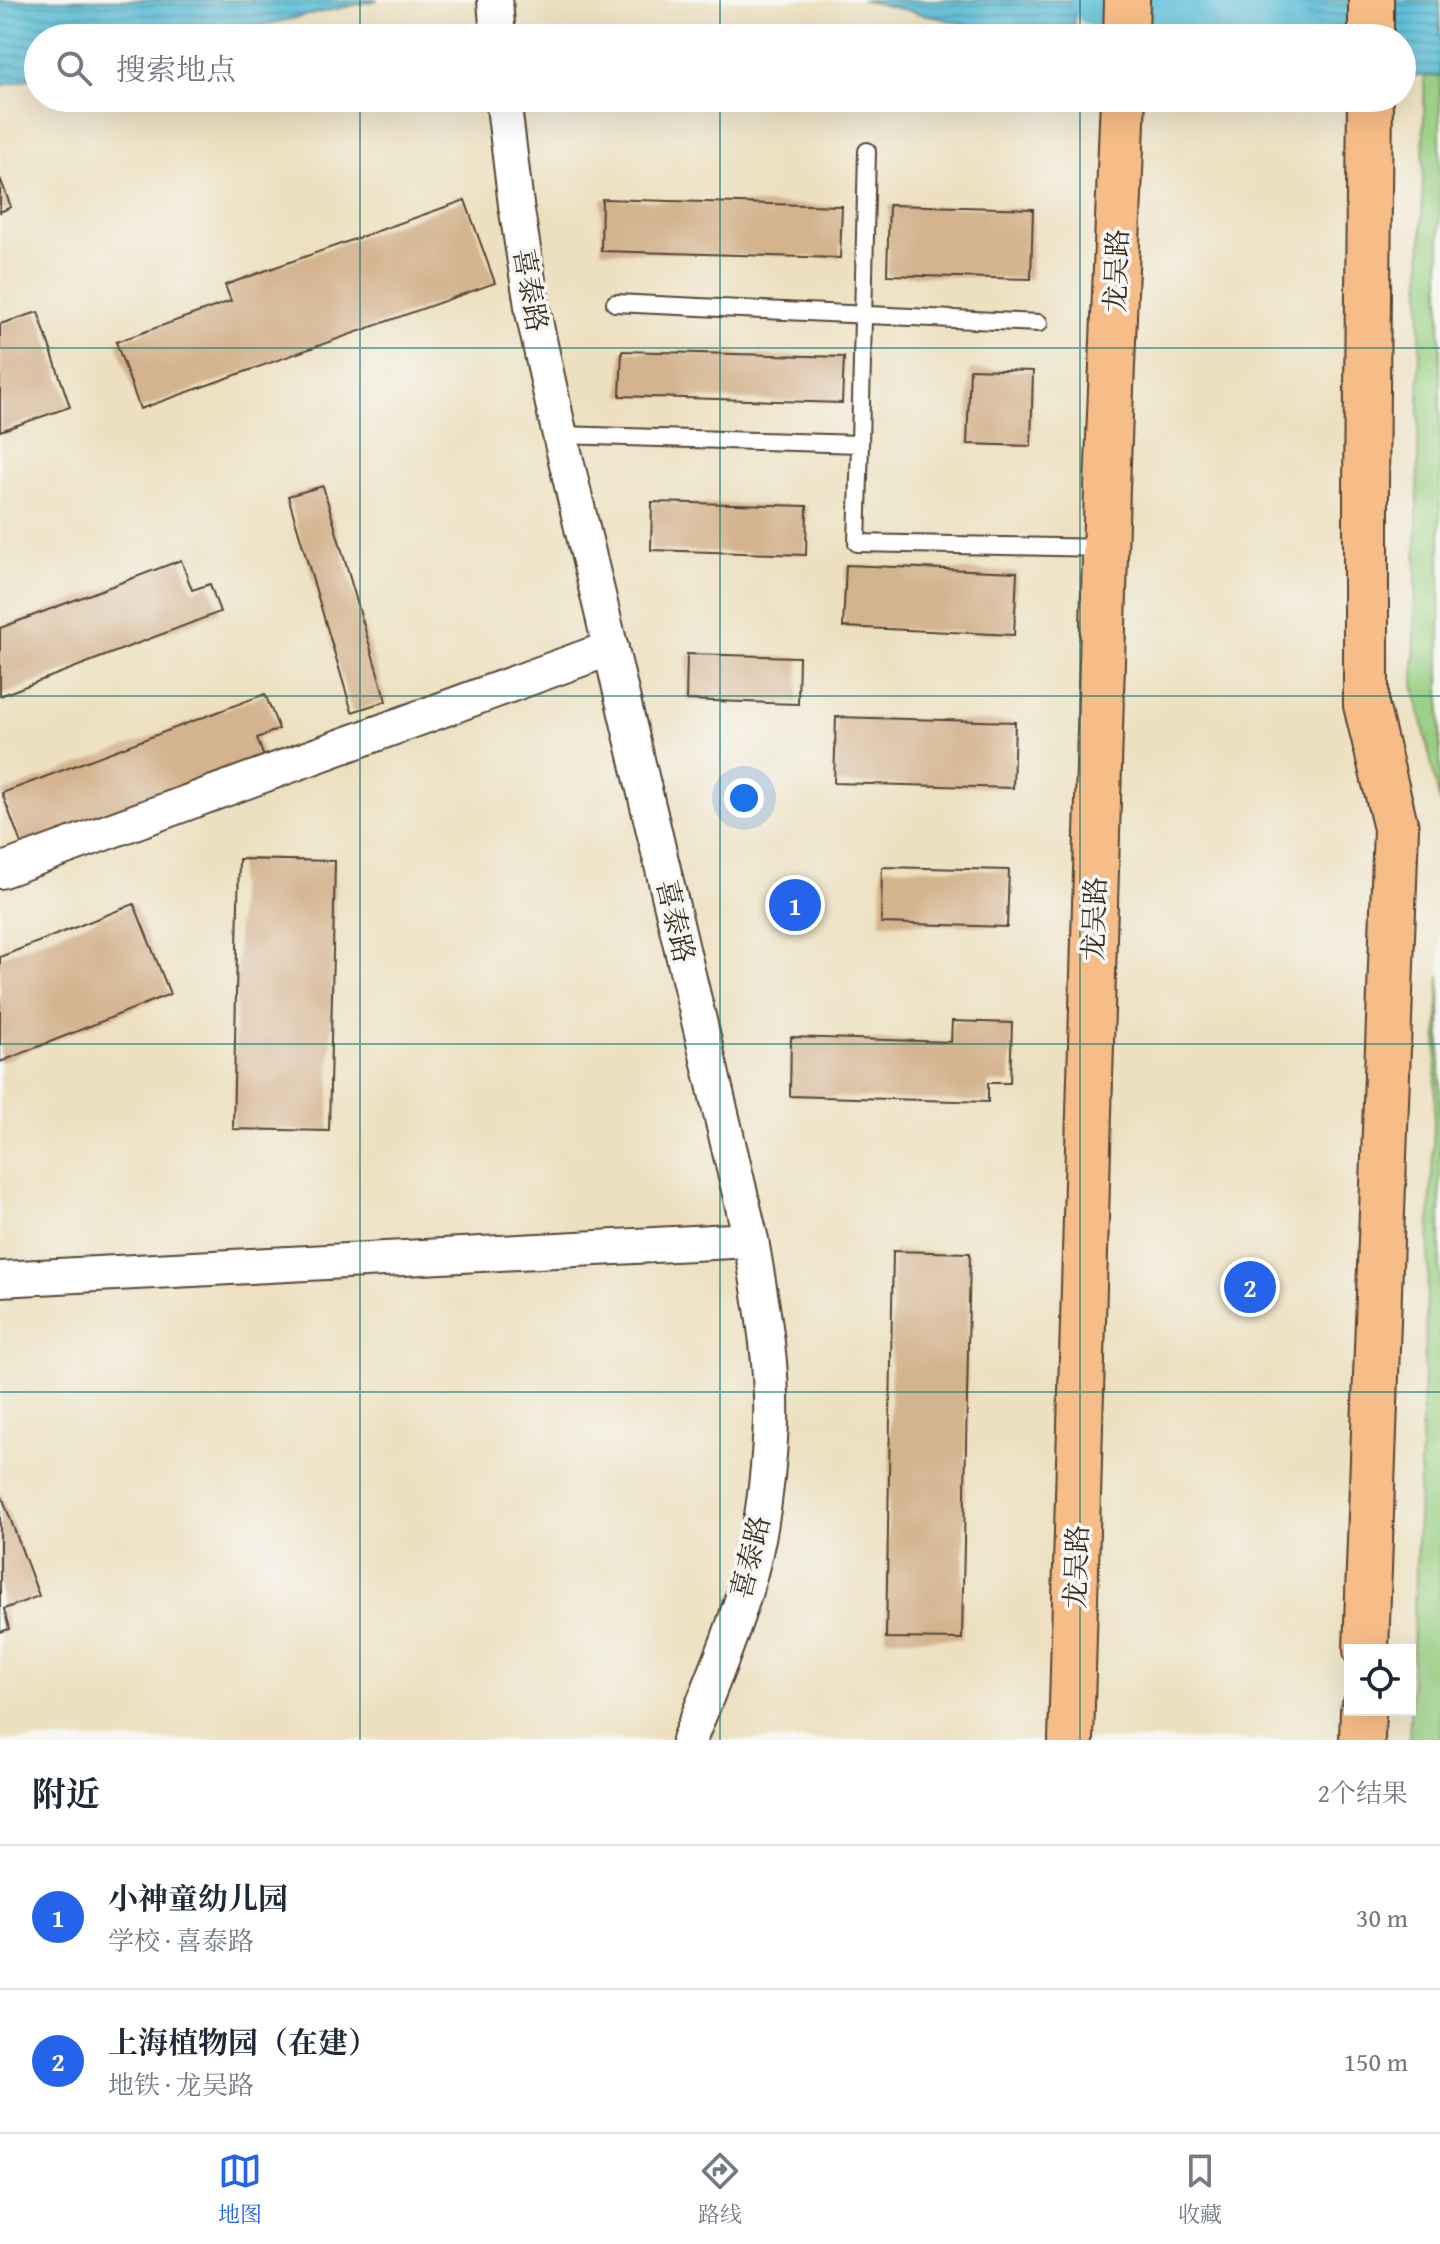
<!DOCTYPE html>
<html lang="zh">
<meta charset="utf-8">
<style>
:root{--surface:#fff;--page:#f2f2f3;--text:#1f2937;--muted:#747a83;--line:#e0e1e3;--accent:#2563eb}
body{margin:0;font-family:"Gentium Book Plus","Noto Serif SC",serif;background:var(--page);color:var(--text)}
.controls{position:absolute;right:24px;bottom:24px;display:grid;overflow:hidden;border-radius:0px;box-shadow:0 8px 32px #0002}
.controls button{width:72px;height:72px;display:grid;place-items:center;padding:0;border:0;border-bottom:2px solid var(--line);background:var(--surface);color:var(--text);font:40px sans-serif}
.you{position:absolute;left:744px;top:798px;width:28px;height:28px;margin:-20px;border:6px solid #fff;border-radius:50%;background:#1a73e8;box-shadow:0 0 0 12px #1a73e833}
.badge{display:grid;place-items:center;width:52px;height:52px;border-radius:50%;background:var(--accent);color:#fff;font-size:26px;font-weight:700}
.pin{position:absolute;translate:-50% -50%;border:4px solid #fff;box-shadow:0 2px 8px #0006}
.list{margin:0;padding:0;list-style:none}
h2{display:flex;justify-content:space-between;align-items:center;height:104px;margin:0;padding:0 32px;font-size:34px}
h2 small{font-size:26px;font-weight:400;color:var(--muted)}
.list li{display:grid;grid-template-columns:52px 1fr auto;gap:24px;align-items:center;box-sizing:border-box;height:144px;padding:0 32px;border-top:2px solid var(--line)}
.list b{display:block;font-size:30px;white-space:nowrap}
.list p{margin:0;font-size:26px;white-space:nowrap;color:var(--muted)}
.list em{font-size:26px;font-style:normal;color:var(--muted)}
.icon{flex:none;width:44px;height:44px;fill:none;stroke:currentColor;stroke-width:2;stroke-linecap:round;stroke-linejoin:round}
.map{position:relative;flex:none;width:1440px;height:1740px;overflow:hidden}
.search{position:absolute;background:var(--surface);box-shadow:0 8px 32px #0002;left:24px;right:24px;top:24px;height:88px;display:flex;align-items:center;gap:20px;box-sizing:border-box;padding:0 28px;border-radius:44px;color:var(--muted);font-size:30px}
.sheet{height:392px;background:var(--surface)}
nav{display:flex;justify-content:space-around;align-items:center;box-sizing:border-box;height:112px;border-top:2px solid var(--line);background:var(--surface);font-size:22px;color:var(--muted)}
nav a{display:grid;justify-items:center;gap:4px}
nav .on{color:var(--accent)}
.map>svg:first-child{display:block}
</style>
<div class="map">
<svg width="1440" height="1740" viewBox="0 0 1440 1740">
<defs>
<pattern id="water-rules" width="6" height="5" patternUnits="userSpaceOnUse" patternTransform="scale(2)"><rect width="6" height="5" fill="#59bdd7"/><path d="M0 2.5h6" fill="none" stroke="#4b9aae"/></pattern>
</defs>
<rect width="100%" height="100%" fill="#f6f6f2"/>
<filter id="ink" filterUnits="userSpaceOnUse"><feTurbulence type="fractalNoise" baseFrequency=".0125" numOctaves="2"/><feDisplacementMap in="SourceGraphic" scale="16" xChannelSelector="R" yChannelSelector="G"/><feConvolveMatrix kernelMatrix="1 2 1 2 8 2 1 2 1" color-interpolation-filters="sRGB"/></filter>
<filter id="wash" filterUnits="userSpaceOnUse"><feTurbulence type="fractalNoise" baseFrequency=".006" numOctaves="4" result="noise"/><feDisplacementMap in="SourceGraphic" scale="32" xChannelSelector="R" yChannelSelector="G"/><feGaussianBlur stdDeviation="1.8" result="paint"/><feColorMatrix in="noise" values="0 0 0 0 0 0 0 0 0 0 0 0 0 0 0 0 0 1.4 0 .05"/><feComposite in="paint" operator="in"/></filter>
<g filter="url(#wash)">
<rect width="100%" height="100%" fill="#ede0c0"/>
<path fill="#96cd7f" stroke="#687c4e" stroke-width="2" d="M1426 0H1440V803L1414 684Z
M1440 975V1740H1409Z"/>
<path fill="url(#water-rules)" stroke="#4a747a" stroke-width="2" d="M0 0H378L203 38H38V77L0 86Z
M862 0H1075L1073 38H1025Z
M1185 0 1265 2 1266 0H1440V77L1402 75V38H1183Z"/>
<g fill="none" stroke-linecap="round" stroke-linejoin="round">
<path stroke="#59bdd7" stroke-width="56" d="M1099 0 1211 31 1291 38"/>
</g>
<g id="blocks">
<path fill="#d4b38f" d="M0 178 11 207 0 212Z
M602 199 842 206 840 258 601 251Z
M465 200 495 283 140 409 116 342 231 301 225 285Z
M889 205 1033 209 1031 279 887 275Z
M38 312 70 407 0 431V324Z
M622 351 844 357 842 403 620 396Z
M970 369 1033 371 1031 446 967 444Z
M323 486 386 701 352 712 288 496Z
M652 502 807 506 806 555 651 550Z
M181 560 192 590 210 584 220 612 0 696V628Z
M846 565 1017 572 1014 635 843 627Z
M687 654 799 657 798 704 686 700Z
M265 694 279 729 257 738 266 763 25 854 2 793Z
M836 717 1015 722 1013 788 834 783Z
M239 859 335 861 329 1131 233 1129Z
M882 867 1009 870 1007 927 881 923Z
M134 904 170 994 0 1062V957Z
M952 1021 1012 1023 1010 1083H988V1102L790 1096 791 1037 951 1042Z
M893 1251 970 1253 962 1639 886 1638Z
M0 1491 39 1596 4 1609 9 1629 0 1632Z"/>
</g>
</g>
<g filter="url(#ink)">
<use href="#blocks" fill-opacity="0" stroke="#564536" stroke-width="2"/>
<g fill="none" stroke-linecap="round" stroke-linejoin="round">
<g stroke="#564536" stroke-width="20">
<path id="lane" d="M615 303 1039 323
M561 435 860 444 867 151
M860 444 857 543 1105 548"/>
</g>
<g stroke="#564536" stroke-width="38">
<path id="street" d="M495 0 498 38
M503 98 516 205 533 312 556 418 751 1240C761 1300 773 1361 771 1422 769 1468 764 1516 753 1561 738 1623 712 1682 689 1740
M0 871 611 648
M0 1279 751 1240"/>
</g>
<g stroke="#564536" stroke-width="48">
<path id="primary" d="M1126 38 1127 0
M1371 38V0
M1366 1650 1396 828 1366 705V486L1370 98
M1071 1740 1107 487 1123 98
M1362 1740 1363 1710"/>
</g>
<use href="#lane" stroke="#fff" stroke-width="16"/>
<use href="#street" stroke="#fff" stroke-width="34"/>
<use href="#primary" stroke="#f7bd88" stroke-width="44"/>
</g>
</g>
<path fill="none" stroke="#0f766e" stroke-width="2" stroke-opacity="0.55" d="M360 0V38M720 0V38M1080 0V38M360 98V1740M720 98V1740M1080 98V1740M0 348H1440M0 696H1440M0 1044H1440M0 1392H1440"/>
<g text-anchor="middle" stroke-width="7" stroke-linejoin="round" paint-order="stroke">
<g font-size="28" fill="#3b2a1e" stroke="#f6f6f2">
<text transform="translate(1116 271) rotate(-88)" y="10">龙吴路</text>
<text transform="translate(531 290) rotate(80)" y="10">喜泰路</text>
<text transform="translate(1094 919) rotate(-88)" y="10">龙吴路</text>
<text transform="translate(676 921) rotate(77)" y="10">喜泰路</text>
<text transform="translate(750 1557) rotate(-76)" y="10">喜泰路</text>
<text transform="translate(1076 1567) rotate(-88)" y="10">龙吴路</text>
</g>
</g>
</svg>
<div class="controls">
<button><svg class="icon" aria-label="locate" viewBox="0 0 24 24"><circle cx="12" cy="12" r="6"/><path d="M12 2v4M12 18v4M2 12h4M18 12h4"/></svg></button>
</div>
<div class="you"></div>
<div class="pin badge" style="left:795px;top:905px">1</div>
<div class="pin badge" style="left:1250px;top:1287px">2</div>
<div class="search"><svg class="icon" aria-label="search" viewBox="0 0 24 24"><circle cx="10" cy="10" r="6"/><path d="M15 15l6 6"/></svg>搜索地点</div>
</div>
<section class="sheet">
<h2>附近<small>2个结果</small></h2>
<ul class="list">
<li><span class="badge">1</span><div><b>小神童幼儿园</b><p>学校 · 喜泰路</p></div><em>30 m</em></li>
<li><span class="badge">2</span><div><b>上海植物园（在建）</b><p>地铁 · 龙吴路</p></div><em>150 m</em></li>
</ul>
</section>
<nav>
<a class="on"><svg class="icon" aria-label="map" viewBox="0 0 24 24"><path d="M3 6l6-2 6 2 6-2v14l-6 2-6-2-6 2zM9 4v14M15 6v14"/></svg>地图</a>
<a><svg class="icon" aria-label="directions" viewBox="0 0 24 24"><path d="M12 3l9 9-9 9-9-9zM9 14v-3h6M13 9l2 2-2 2"/></svg>路线</a>
<a><svg class="icon" aria-label="saved" viewBox="0 0 24 24"><path d="M7 4h10v16l-5-4-5 4z"/></svg>收藏</a>
</nav>
